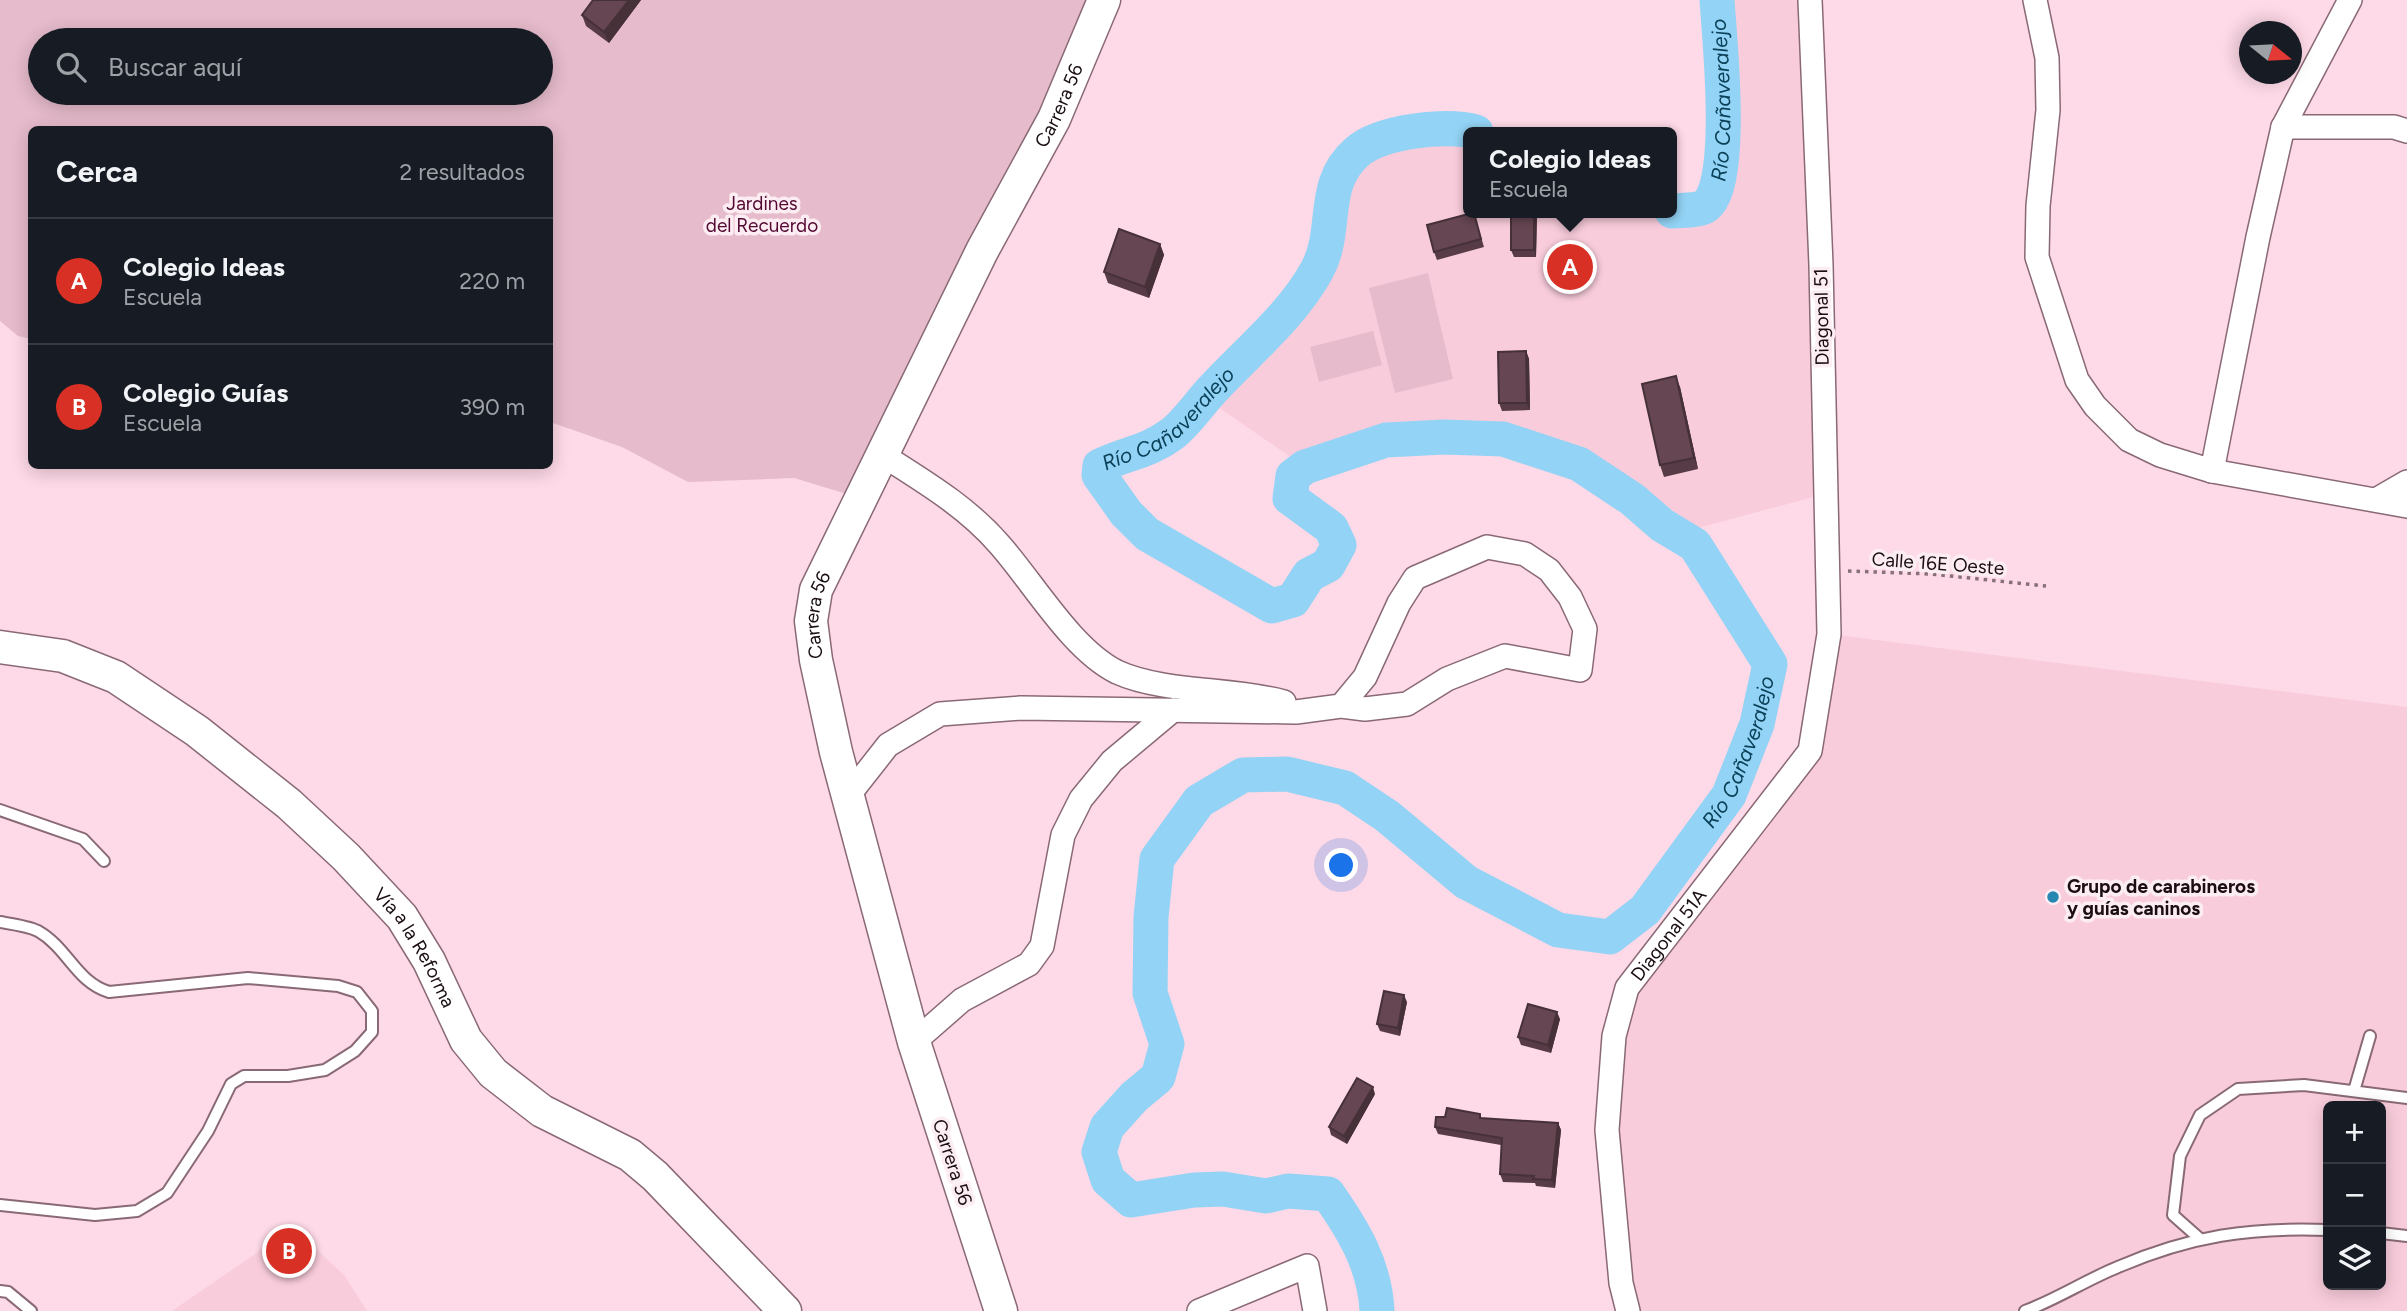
<!DOCTYPE html>
<html lang="es">
<meta charset="utf-8">
<style>
:root{--surface:#171b24;--page:#242831;--text:#f1f3f6;--muted:#9ea1a6;--line:#363941;--accent:#d93025}
body{margin:0;font-family:Figtree,sans-serif;background:var(--page);color:var(--text)}
.controls{position:absolute;right:21px;bottom:21px;display:grid;overflow:hidden;border-radius:10px;box-shadow:0 4px 18px #0003}
.controls button{width:63px;height:63px;display:grid;place-items:center;padding:0;border:0;border-bottom:2px solid var(--line);background:var(--surface);color:var(--text);font:35px sans-serif}
.compass{position:absolute;left:2239px;top:21px;width:63px;height:63px;border-radius:50%;background:var(--surface);box-shadow:0 4px 18px #0003;rotate:108deg}
.you{position:absolute;left:1342px;top:866px;width:24px;height:24px;margin:-18px;border:5px solid #fff;border-radius:50%;background:#1a73e8;box-shadow:0 0 0 10px #1a73e833}
.badge{display:grid;place-items:center;width:46px;height:46px;border-radius:50%;background:var(--accent);color:#fff;font-size:23px;font-weight:700}
.pin{position:absolute;translate:-50% -50%;border:4px solid #fff;box-shadow:0 2px 7px #0006}
.popup{position:absolute;left:1463px;top:127px;width:214px;height:91px;box-sizing:border-box;display:grid;place-content:center;border-radius:10px;background:var(--surface);filter:drop-shadow(0 2px 5px #0005);font-size:23px;white-space:nowrap;color:var(--muted)}
.popup b{font-size:26px;color:var(--text)}
.popup::after{content:'';position:absolute;left:50%;top:100%;margin-left:-14px;border:14px solid transparent;border-top-color:var(--surface)}
.list{margin:0;padding:0;list-style:none}
h2{display:flex;justify-content:space-between;align-items:center;height:91px;margin:0;padding:0 28px;font-size:30px}
h2 small{font-size:23px;font-weight:400;color:var(--muted)}
.list li{display:grid;grid-template-columns:46px 1fr auto;gap:21px;align-items:center;box-sizing:border-box;height:126px;padding:0 28px;border-top:2px solid var(--line)}
.list b{display:block;font-size:26px;white-space:nowrap}
.list p{margin:0;font-size:23px;white-space:nowrap;color:var(--muted)}
.list em{font-size:23px;font-style:normal;color:var(--muted)}
.icon{flex:none;width:38px;height:38px;fill:none;stroke:currentColor;stroke-width:2;stroke-linecap:round;stroke-linejoin:round}
.map{position:relative;flex:none;width:2407px;height:1311px;overflow:hidden}
.search{position:absolute;background:var(--surface);box-shadow:0 4px 18px #0003;left:28px;top:28px;width:525px;height:77px;display:flex;align-items:center;gap:18px;box-sizing:border-box;padding:0 24px;border-radius:38px;color:var(--muted);font-size:26px}
.panel{position:absolute;background:var(--surface);box-shadow:0 4px 18px #0003;left:28px;top:126px;width:525px;height:343px;border-radius:10px}
.map>svg:first-child{display:block}
</style>
<div class="map">
<svg width="2407" height="1311" viewBox="0 0 2407 1311">
<rect width="100%" height="100%" fill="#fed9e7"/>
<path fill="#f9ccdc" fill-rule="evenodd" d="M1717 0H1810L1824 494 1676 534 1632 499 1579 464 1522 443 1444 437 1386 440 1305 467 1205 398 1292 307 1318 269 1330 225 1332 188 1357 152 1379 138 1450 129 1476 132H1468V213H1672L1703 207 1709 201 1719 171 1725 112Z
M1829 634 2407 707V1311H1628L1607 1130 1627 988 1810 751ZM2328 1106H2381V1285H2328Z
M293 1228 344 1275 367 1311H172Z"/>
<path fill="#e6bbcb" fill-rule="evenodd" d="M0 0H1104L860 498 794 478 688 482 622 447 550 422V130H32L31 339 18 336 0 321ZM40 40H541V93H40Z
M1428 273 1453 379 1395 393 1369 288Z
M1373 331 1382 365 1319 382 1310 347Z"/>
<g fill="none" stroke-linecap="round" stroke-linejoin="round">
<g stroke="#93d3f5" stroke-width="35">
<path id="s1" d="M1672 211C1681 210 1696 211 1704 207 1736 190 1719 33 1717 0"/>
<path id="s2" d="M1377 1311C1375 1266 1354 1231 1328 1194L1288 1191 1266 1196 1223 1189 1194 1190 1131 1200 1108 1180 1099 1152 1107 1127 1134 1097 1158 1077 1167 1044 1150 993 1151 917 1157 859 1199 801 1243 775 1287 774 1345 788 1387 816 1466 882 1558 930 1610 937 1645 910 1729 795 1757 724 1770 664 1695 545 1662 525 1632 499 1579 464 1503 439 1444 437 1386 440 1305 467 1293 476 1290 498 1331 528 1339 545 1328 565 1309 575 1293 600 1272 606 1147 534 1126 513 1099 475 1100 466C1126 453 1146 453 1172 434 1187 422 1199 404 1212 390 1247 352 1292 316 1317 270 1339 230 1319 185 1357 152 1380 131 1447 124 1476 132"/>
</g>
<g stroke="#896975" stroke-width="14">
<path id="lane" d="M0 810 83 839 104 861
M0 922C12 924 28 926 38 931 68 948 76 982 109 992L248 978 338 986 357 992 372 1011V1032L355 1051 325 1070 288 1076H244L231 1084 208 1131 167 1193 137 1211 95 1215 0 1205
M2354 1091 2370 1036
M2381 1233 2407 1236
M2199 1238 2173 1215 2180 1156 2200 1115 2238 1089 2304 1085 2407 1098
M0 1291 8 1292 31 1311
M2025 1311C2057 1299 2086 1280 2118 1267 2190 1236 2250 1227 2328 1230"/>
</g>
<g stroke="#896975" stroke-width="26">
<g id="street">
<path d="M2035 0 2047 58 2048 110 2038 206 2037 257 2077 380 2095 406 2129 440 2160 455 2212 471 2407 506"/>
<path d="M2283 127H2394L2407 131"/>
<path d="M881 454C923 481 966 506 999 544 1033 582 1071 649 1117 672 1163 693 1233 688 1284 702"/>
<path d="M2212 471 2258 237 2283 127 2350 0"/>
<path d="M2376 500 2407 482"/>
<path d="M848 796 888 745 940 714 1021 708 1296 712 1341 706 1365 709 1407 704 1447 679 1505 656 1580 670 1585 629 1570 597 1549 570 1525 554 1487 547 1415 578 1399 603 1365 677 1341 706"/>
<path d="M914 1042 962 1000 1029 964 1042 946 1063 835 1081 799 1112 761 1173 710"/>
<path d="M1199 1311 1307 1266 1315 1311"/>
<path id="s3" d="M1628 1311 1621 1283 1607 1130 1614 1036 1627 988 1810 751 1829 634 1821 265 1810 0"/>
</g>
</g>
<g stroke="#896975" stroke-width="35">
<g id="secondary">
<path id="s4" d="M0 647 63 656 116 677 197 731 289 804 346 857 402 917 429 961 466 1040 493 1073 542 1111 630 1155 655 1176 785 1311"/>
<path id="s5" d="M1001 1311 914 1042 836 752 816 660 811 621 816 590 982 251 1054 119 1104 0"/>
</g>
</g>
<path stroke="#887079" stroke-width="3.5" stroke-dasharray="3.5 5" stroke-linecap="butt" d="M1848 571 1931 574 2046 586"/>
<use href="#lane" stroke="#fff" stroke-width="10"/>
<use href="#street" stroke="#fff" stroke-width="23"/>
<use href="#secondary" stroke="#fff" stroke-width="32"/>
</g>
<path fill="#573c47" d="M593 0H641L609 43 586 26 582 15Z
M1474 213 1484 247 1437 260 1434 252Z
M1511 213H1537L1536 257H1514L1511 250Z
M1160 244 1164 255 1149 298 1108 283 1104 272Z
M1526 351 1529 359 1530 410 1502 411 1499 403Z
M1680 387 1698 469 1664 477 1660 465Z
M1407 1002 1400 1036 1380 1031 1377 1024Z
M1560 1019 1551 1053 1521 1045 1518 1037Z
M1375 1094 1347 1144 1331 1135 1329 1127Z
M1480 1114 1482 1119 1558 1123 1561 1130 1555 1188 1536 1186 1535 1183 1503 1182 1500 1174 1501 1145 1438 1134 1435 1127Z"/>
<path fill="#473139" d="M629 0H641L609 43 604 32Z
M1534 213H1537L1536 257 1534 250Z
M1160 244 1164 255 1149 298 1145 287Z
M1526 351 1529 359 1530 410 1527 403Z
M1676 376 1680 387 1698 469 1694 458Z
M1404 995 1407 1002 1400 1036 1398 1028Z
M1557 1012 1560 1019 1551 1053 1548 1045Z
M1373 1087 1375 1094 1347 1144 1344 1136Z
M1558 1123 1561 1130 1555 1188 1552 1180Z"/>
<path fill="#654652" stroke="#473139" stroke-width="2" d="M593 0H629L604 32 582 15Z
M1472 213H1474L1481 239 1434 252 1427 225Z
M1511 213H1534V250H1511Z
M1119 229 1160 244 1145 287 1104 272Z
M1526 351 1527 403H1499L1498 352Z
M1676 376 1694 458 1660 465 1642 384Z
M1384 991 1404 995 1398 1028 1377 1024Z
M1528 1004 1557 1012 1548 1045 1518 1037Z
M1357 1078 1373 1087 1344 1136 1329 1127Z
M1447 1108 1480 1114V1118L1558 1123 1552 1180 1533 1179 1534 1176 1500 1174 1502 1138 1435 1127 1436 1117H1445Z"/>
<circle fill="#2587b2" stroke="#fcedf3" stroke-width="2.5" cx="2053" cy="897" r="7"/>
<g text-anchor="middle" stroke-width="7" stroke-linejoin="round" paint-order="stroke">
<g font-size="19" fill="#1a0e13" stroke="#fcedf3">
<text dy="7" stroke="none"><textPath href="#s5" startOffset="1290">Carrera 56</textPath></text>
<text transform="translate(1821 317) rotate(-91)" y="7">Diagonal 51</text>
<text transform="translate(1938 563) rotate(4)" y="7">Calle 16E Oeste</text>
<text dy="7" stroke="none"><textPath href="#s5" startOffset="723">Carrera 56</textPath></text>
<text dy="7" stroke="none"><textPath href="#s3" startOffset="394">Diagonal 51A</textPath></text>
<text dy="7" stroke="none"><textPath href="#s4" startOffset="528">Vía a la Reforma</textPath></text>
<text transform="translate(953 1162) rotate(72)" y="7">Carrera 56</text>
</g>
<g font-size="19" fill="#530931" stroke="#fcedf3">
<text x="762" y="210">Jardines<tspan x="762" dy="22">del Recuerdo</tspan></text>
</g>
<g font-size="19" font-weight="bold" fill="#1a0e13" stroke="#fcedf3" text-anchor="start">
<text x="2067" y="893">Grupo de carabineros<tspan x="2067" dy="22">y guías caninos</tspan></text>
</g>
<g font-size="21" font-style="italic" fill="#0b4158" stroke="#fcedf3">
<text dy="7" stroke="none"><textPath href="#s1" startOffset="144">Río Cañaveralejo</textPath></text>
<text dy="7" stroke="none"><textPath href="#s2" startOffset="2650">Río Cañaveralejo</textPath></text>
<text dy="7" stroke="none"><textPath href="#s2" startOffset="1474">Río Cañaveralejo</textPath></text>
</g>
</g>
</svg>
<div class="controls">
<button>+</button>
<button>−</button>
<button><svg class="icon" aria-label="layers" viewBox="0 0 24 24"><path d="M12 4l9 5-9 5-9-5zM3 14l9 5 9-5"/></svg></button>
</div>
<svg class="compass" viewBox="-18 -18 36 36"><path d="M0-13l5 13h-10z" fill="#e53935"/><path d="M0 13l5-13h-10z" fill="#9ea1a6"/></svg>
<div class="you"></div>
<div class="pin badge" style="left:1570px;top:267px">A</div>
<div class="popup"><b>Colegio Ideas</b>Escuela</div>
<div class="pin badge" style="left:289px;top:1251px">B</div>
<div class="search"><svg class="icon" aria-label="search" viewBox="0 0 24 24"><circle cx="10" cy="10" r="6"/><path d="M15 15l6 6"/></svg>Buscar aquí</div>
<section class="panel">
<h2>Cerca<small>2 resultados</small></h2>
<ul class="list">
<li><span class="badge">A</span><div><b>Colegio Ideas</b><p>Escuela</p></div><em>220 m</em></li>
<li><span class="badge">B</span><div><b>Colegio Guías</b><p>Escuela</p></div><em>390 m</em></li>
</ul>
</section>
</div>
